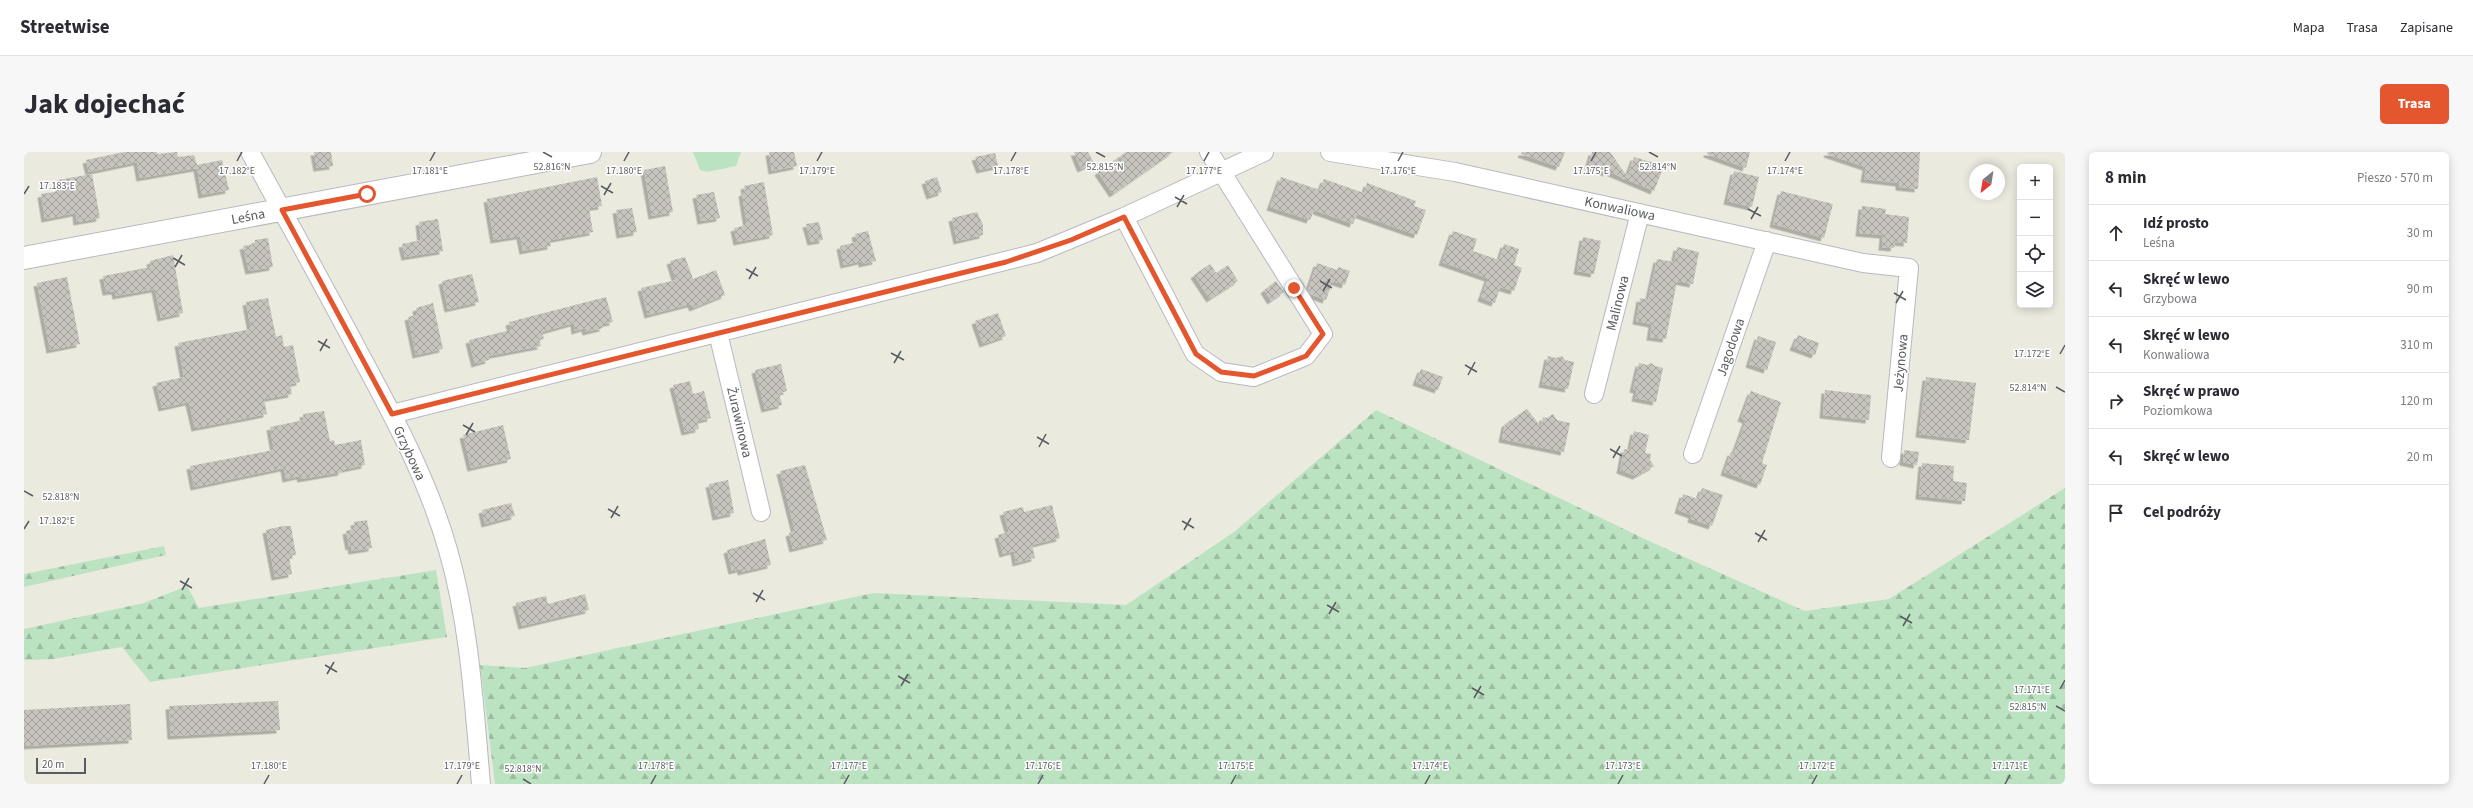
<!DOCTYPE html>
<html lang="pl">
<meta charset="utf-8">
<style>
:root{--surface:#fff;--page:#f7f7f7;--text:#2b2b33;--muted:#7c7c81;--line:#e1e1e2;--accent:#e3562e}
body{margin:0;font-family:"Source Sans 3",sans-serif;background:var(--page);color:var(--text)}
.controls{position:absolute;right:12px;top:12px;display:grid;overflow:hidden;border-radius:6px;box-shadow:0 2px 10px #0003}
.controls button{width:36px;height:36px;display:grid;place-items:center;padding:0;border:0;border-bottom:1px solid var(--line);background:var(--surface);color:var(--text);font:20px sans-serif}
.compass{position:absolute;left:1945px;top:12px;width:36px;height:36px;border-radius:50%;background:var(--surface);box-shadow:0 2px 10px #0003;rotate:210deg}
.scale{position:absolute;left:12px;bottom:10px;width:50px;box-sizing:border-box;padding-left:4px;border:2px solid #585b60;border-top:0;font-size:11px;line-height:14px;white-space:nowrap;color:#585b60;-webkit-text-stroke:3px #fff;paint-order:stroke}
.stop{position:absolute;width:12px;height:12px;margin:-9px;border:3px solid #e3562e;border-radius:50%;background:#fff}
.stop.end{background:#e3562e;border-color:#fff;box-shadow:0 1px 4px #0008}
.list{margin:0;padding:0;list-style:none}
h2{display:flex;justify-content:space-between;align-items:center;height:52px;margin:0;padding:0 16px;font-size:17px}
h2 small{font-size:13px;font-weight:400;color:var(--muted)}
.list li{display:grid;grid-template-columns:26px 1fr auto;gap:12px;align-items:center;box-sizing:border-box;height:56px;padding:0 16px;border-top:1px solid var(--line)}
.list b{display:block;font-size:15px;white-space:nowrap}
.list p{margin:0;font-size:13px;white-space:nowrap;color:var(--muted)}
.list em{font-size:13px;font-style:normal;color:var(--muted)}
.icon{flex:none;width:22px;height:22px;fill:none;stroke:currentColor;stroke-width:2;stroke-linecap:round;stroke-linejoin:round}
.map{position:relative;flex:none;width:2041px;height:632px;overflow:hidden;border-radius:6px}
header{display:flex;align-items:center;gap:24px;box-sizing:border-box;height:56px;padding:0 20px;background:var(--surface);border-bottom:1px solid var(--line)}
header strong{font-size:19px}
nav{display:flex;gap:22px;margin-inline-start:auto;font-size:14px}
.intro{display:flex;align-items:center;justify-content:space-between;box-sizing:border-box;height:96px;padding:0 24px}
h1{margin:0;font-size:28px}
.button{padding:10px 18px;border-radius:6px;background:var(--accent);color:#fff;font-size:14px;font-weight:700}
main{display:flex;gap:24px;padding:0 24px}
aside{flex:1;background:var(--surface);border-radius:6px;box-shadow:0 2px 10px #0003}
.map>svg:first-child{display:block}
</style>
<header>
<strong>Streetwise</strong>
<nav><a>Mapa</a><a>Trasa</a><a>Zapisane</a></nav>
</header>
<div class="intro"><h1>Jak dojechać</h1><a class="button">Trasa</a></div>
<main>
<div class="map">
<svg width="2041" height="632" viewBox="0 0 2041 632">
<defs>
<pattern id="forest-firs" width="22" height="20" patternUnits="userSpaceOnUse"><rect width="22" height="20" fill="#bce3c1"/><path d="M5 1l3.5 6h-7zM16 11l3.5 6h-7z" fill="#9cbba0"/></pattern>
<pattern id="building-cross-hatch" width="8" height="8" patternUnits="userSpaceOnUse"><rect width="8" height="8" fill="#c6c4bd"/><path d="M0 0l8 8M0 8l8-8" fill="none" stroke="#a4a29d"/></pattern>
<filter id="shadow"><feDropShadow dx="-3.5" dy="3.5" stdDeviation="0" flood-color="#0004"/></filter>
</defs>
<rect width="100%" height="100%" fill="#ebeadf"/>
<path fill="#bce3c1" d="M669 0H717L712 14 683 20 676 18Z"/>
<path fill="url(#forest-firs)" d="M1352 258 1625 389 1781 459 1865 447 2041 336V632H471L456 513 501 516 849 441 1102 453 1210 380Z
M140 394 142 403 0 435V422Z
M412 418 423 485 126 530 98 495 29 507 0 508V477L120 451 163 434 175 456Z"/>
<path fill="url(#building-cross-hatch)" filter="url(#shadow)" d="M100 0H133V2L153 0 154 5 170 3 173 13 198 8 205 38 178 43 173 16 116 26 113 10 65 20 62 8Z
M290 0H307L309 14 293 16Z
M745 0H770L773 14 748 19Z
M1050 0H1064L1070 11 1057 17Z
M1102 0H1149L1089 42 1074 20Z
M1498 0H1541L1535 15 1497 2Z
M1568 0H1586L1603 24 1610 5 1640 14 1630 39 1583 19V21L1564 14Z
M1683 0H1726L1722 16 1683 2Z
M1804 0H1896L1894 37 1875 35V31L1840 27 1842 15 1803 2Z
M971 1 974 14 956 18 951 5Z
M641 14 649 60 628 64 620 18Z
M1710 19 1735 25 1728 55 1703 49Z
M68 22 76 66 53 70 52 61 21 67 17 42 36 39 34 28Z
M573 25 578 54 565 56 569 80 526 88 527 94 499 99 496 84 470 88 463 47Z
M913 25 918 40 906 44 901 29Z
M1257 25 1296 38 1300 27 1340 41 1343 31 1392 49 1390 54 1402 58 1393 83 1333 62 1329 72 1290 58 1286 68 1246 55Z
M740 30 749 83 713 90 710 76 723 73 718 41 721 40 720 34Z
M1757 39 1809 52 1800 86 1749 72Z
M690 40 696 66 677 69 672 43Z
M1838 54 1862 57 1861 62 1885 65 1883 91 1871 90 1870 96 1858 95 1859 83 1835 81Z
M608 56 613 80 596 83 592 58Z
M953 60 959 73V83L933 89 928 66Z
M414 67 419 99 381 105 378 92 397 88 395 70Z
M795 70 799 88 787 90 782 72Z
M844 79 852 109 838 112V109L820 113 816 94 833 90 831 82Z
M1429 79 1453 87 1449 99 1475 108 1480 92 1495 97 1490 113 1498 116 1490 139 1476 135 1471 151 1457 146 1464 126 1418 110Z
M1559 85 1577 89 1570 122 1553 119Z
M244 86 249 115 225 119 219 94 231 92V88Z
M1653 95 1675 100 1669 132 1653 129 1642 187 1626 185 1628 172 1612 169 1616 146 1624 148 1633 107 1650 110Z
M149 103 159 161 137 166 131 137 92 144 91 139 82 140 79 124 127 115 126 109Z
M661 105 669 127 692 118 701 143 669 156 667 152 624 163 617 136 652 128 646 109Z
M1293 111 1313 118 1314 115 1326 119 1321 133 1309 129 1302 148 1286 142 1284 138Z
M1186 112 1192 121 1204 113 1214 129 1186 147 1170 123Z
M448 122 455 150 424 157 418 129Z
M43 125 56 192 26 198 13 131Z
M1252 129 1260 140 1247 149 1240 138Z
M582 145 589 170 578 172 579 176 562 180 561 176 551 179 550 171 518 180 520 187 515 188 517 194 464 204 465 208 451 212 445 188 487 178 485 170Z
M244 146 252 185 258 183 260 195 269 193 276 230 266 232 268 242 240 247 243 262 171 276 165 250 138 256 132 231 160 225 154 191 227 177 222 150Z
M409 151 419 197 392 203 384 165 393 163 392 156Z
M974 161 982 184 959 192 951 169Z
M1774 183 1795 191 1791 203 1769 195Z
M1734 184 1752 190 1743 218 1725 212Z
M1524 204 1532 206 1538 204 1541 208 1550 210 1544 237 1518 232Z
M1615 211 1623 213 1627 211 1631 214 1639 216 1632 250 1611 246 1613 238 1609 237Z
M757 212 763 239 755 241 758 253 741 257 731 218Z
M1397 217 1419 225 1414 238 1392 230Z
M1902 225 1952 231 1945 288 1895 282Z
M666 229 669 242 680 239 687 266 673 269 675 277 661 280 649 233Z
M1801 238 1847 243 1845 268 1799 263Z
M1727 239 1757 250 1738 311 1743 313 1736 333 1700 320 1707 300 1710 301 1722 268 1717 266Z
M1503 257 1517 275 1519 265 1523 266 1529 262 1533 268 1546 271 1540 300 1478 287 1481 272Z
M300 259 306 289 310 288 311 293 337 288 341 313 317 318 318 320 277 327 276 324 262 327 260 316 170 335 166 314 250 298 246 275 280 268 279 262Z
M479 273 487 307 447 316 439 283Z
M1610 279 1625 283 1621 301 1627 302 1626 308 1630 314 1612 324 1596 318 1600 297 1606 298Z
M1880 298 1895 300 1893 313 1879 310Z
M1898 311 1930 314 1929 329 1943 331 1941 349 1895 344Z
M781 313 803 388 769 397 765 381 771 379 756 319Z
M704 328 710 361 692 365 685 332Z
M1678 336 1699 343 1688 374 1667 367 1668 363 1654 358 1659 342 1674 347Z
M487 351 491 364 461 372 458 358Z
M1028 353 1036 386 1008 393 1011 406 992 411 990 399 979 402 974 383 985 380 979 360 999 355 1000 360Z
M343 368 348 396 328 399 327 394 325 395 322 379 331 377 330 370Z
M259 374H267L272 403 265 404 268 422 251 425 242 378Z
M741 387 747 413 717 420V417L708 419 703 398Z
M561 442 565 458 498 474 492 451 522 444 524 452Z
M254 549 256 578 147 584 145 554Z
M106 552 108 588 0 594V558Z"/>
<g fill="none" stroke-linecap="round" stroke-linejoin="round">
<g stroke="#b7b9be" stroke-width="20">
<path id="minor" d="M226 0C264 69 302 138 339 208 372 269 405 331 424 398 446 474 450 554 457 632
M1306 0 1431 20 1839 111 1885 116 1867 306
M1100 65 1171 202 1197 220 1230 225 1282 204 1299 182 1185 0
M694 181 737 360
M1570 242 1616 61
M368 262 1013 101 1100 65 1240 0
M1669 302 1743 89"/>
</g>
<g stroke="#b7b9be" stroke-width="24">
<path id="tertiary" d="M0 106 566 0"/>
</g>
<use href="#minor" stroke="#fff" stroke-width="18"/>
<use href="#tertiary" stroke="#fff" stroke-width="22"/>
</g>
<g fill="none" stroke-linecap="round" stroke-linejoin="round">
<path stroke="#e3562e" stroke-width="5" d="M343 42 258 58 368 262 982 110 1047 88 1100 65 1172 202 1197 220 1230 224 1282 204 1299 182 1270 136"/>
</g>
<path fill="none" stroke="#585b60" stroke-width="1.5" d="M519 0 528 5M1072 0 1081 5M1625 0 1634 5M213 9 218 0M406 9 411 0M600 9 605 0M793 9 798 0M987 9 992 0M1180 9 1185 0M1374 9 1379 0M1567 9 1572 0M1761 9 1766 0M577 34 589 41M0 42 5 34M580 43 587 31M1151 45 1163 52M1153 55 1160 43M1724 57 1737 64M1727 67 1734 55M149 106 161 113M151 115 158 103M722 117 734 124M725 127 732 115M1296 129 1308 136M1299 139 1306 127M1870 141 1882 148M1872 151 1879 139M294 189 306 196M296 199 303 187M867 201 880 208M2036 202 2041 193M870 211 877 199M1441 213 1453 220M1444 223 1451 210M2032 235 2041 240M439 273 451 280M442 283 449 271M1013 285 1025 292M1015 295 1022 282M1586 297 1598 304M1589 306 1596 294M0 339 9 344M584 357 596 364M587 366 594 354M1158 369 1170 376M0 377 5 369M1160 378 1167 366M1731 381 1743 388M1734 390 1741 378M156 429 168 436M158 438 165 426M729 441 741 448M732 450 739 438M1303 453 1315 460M1305 462 1312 450M1876 464 1888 471M1879 474 1886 462M301 513 313 520M303 522 310 510M874 524 886 531M877 534 884 522M1448 536 1460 543M2036 537 2041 528M1450 546 1457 534M2032 554 2041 559M499 627 507 632M240 632 245 623M433 632 438 623M627 632 632 623M820 632 825 623M1014 632 1019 623M1207 632 1212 623M1401 632 1406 623M1594 632 1599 623M1788 632 1793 623M1981 632 1986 623"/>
<g text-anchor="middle" stroke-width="3" stroke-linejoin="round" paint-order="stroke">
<g font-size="14" fill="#585b60" stroke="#fff">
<text transform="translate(1596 56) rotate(12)" y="5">Konwaliowa</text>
<text transform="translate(224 64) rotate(-11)" y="5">Leśna</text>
<text transform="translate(1593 151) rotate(-76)" y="5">Malinowa</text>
<text transform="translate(1706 195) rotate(-71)" y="5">Jagodowa</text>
<text transform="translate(1876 211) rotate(-85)" y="5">Jeżynowa</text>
<text transform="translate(716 270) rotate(77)" y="5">Żurawinowa</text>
<text transform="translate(386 301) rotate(65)" y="5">Grzybowa</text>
</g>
</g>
<g font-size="10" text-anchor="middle" fill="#585b60" stroke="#fff" stroke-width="3" stroke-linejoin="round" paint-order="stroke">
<text x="528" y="18">52.816°N</text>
<text x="1081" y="18">52.815°N</text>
<text x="1634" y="18">52.814°N</text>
<text x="213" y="22">17.182°E</text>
<text x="406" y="22">17.181°E</text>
<text x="600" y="22">17.180°E</text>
<text x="793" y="22">17.179°E</text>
<text x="987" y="22">17.178°E</text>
<text x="1180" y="22">17.177°E</text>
<text x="1374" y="22">17.176°E</text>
<text x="1567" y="22">17.175°E</text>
<text x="1761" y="22">17.174°E</text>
<text x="33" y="37">17.183°E</text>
<text x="2008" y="205">17.172°E</text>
<text x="2004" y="239">52.814°N</text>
<text x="37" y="348">52.818°N</text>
<text x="33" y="372">17.182°E</text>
<text x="2008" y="541">17.171°E</text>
<text x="2004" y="558">52.815°N</text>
<text x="245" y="617">17.180°E</text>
<text x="438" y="617">17.179°E</text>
<text x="632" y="617">17.178°E</text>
<text x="825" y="617">17.177°E</text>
<text x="1019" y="617">17.176°E</text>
<text x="1212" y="617">17.175°E</text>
<text x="1406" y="617">17.174°E</text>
<text x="1599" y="617">17.173°E</text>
<text x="1793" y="617">17.172°E</text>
<text x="1986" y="617">17.171°E</text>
<text x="499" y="620">52.818°N</text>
</g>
</svg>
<div class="controls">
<button>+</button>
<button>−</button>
<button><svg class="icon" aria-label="locate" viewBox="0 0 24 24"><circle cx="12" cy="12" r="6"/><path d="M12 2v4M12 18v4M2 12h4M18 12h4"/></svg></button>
<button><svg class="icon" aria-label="layers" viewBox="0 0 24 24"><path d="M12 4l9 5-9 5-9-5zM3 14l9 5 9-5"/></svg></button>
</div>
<svg class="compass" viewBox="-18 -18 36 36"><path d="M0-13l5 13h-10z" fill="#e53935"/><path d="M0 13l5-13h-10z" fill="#7c7c81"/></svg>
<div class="scale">20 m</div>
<div class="stop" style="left:343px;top:42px"></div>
<div class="stop end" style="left:1270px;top:136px"></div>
</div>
<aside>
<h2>8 min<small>Pieszo · 570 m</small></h2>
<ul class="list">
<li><svg class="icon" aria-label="ahead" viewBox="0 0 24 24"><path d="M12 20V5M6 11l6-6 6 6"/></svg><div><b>Idź prosto</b><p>Leśna</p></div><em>30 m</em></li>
<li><svg class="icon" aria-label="left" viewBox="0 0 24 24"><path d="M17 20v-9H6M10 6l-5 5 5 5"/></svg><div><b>Skręć w lewo</b><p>Grzybowa</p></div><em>90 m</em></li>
<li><svg class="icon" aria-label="left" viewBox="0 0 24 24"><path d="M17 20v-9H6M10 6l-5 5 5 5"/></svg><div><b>Skręć w lewo</b><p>Konwaliowa</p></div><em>310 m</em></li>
<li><svg class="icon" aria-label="right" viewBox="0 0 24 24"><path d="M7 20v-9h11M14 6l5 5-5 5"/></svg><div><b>Skręć w prawo</b><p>Poziomkowa</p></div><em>120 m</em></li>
<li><svg class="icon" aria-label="left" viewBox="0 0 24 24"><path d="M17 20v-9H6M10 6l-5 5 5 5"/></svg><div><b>Skręć w lewo</b></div><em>20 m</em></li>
<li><svg class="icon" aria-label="arrive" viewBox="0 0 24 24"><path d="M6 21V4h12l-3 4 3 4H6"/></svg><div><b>Cel podróży</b></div></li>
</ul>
</aside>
</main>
